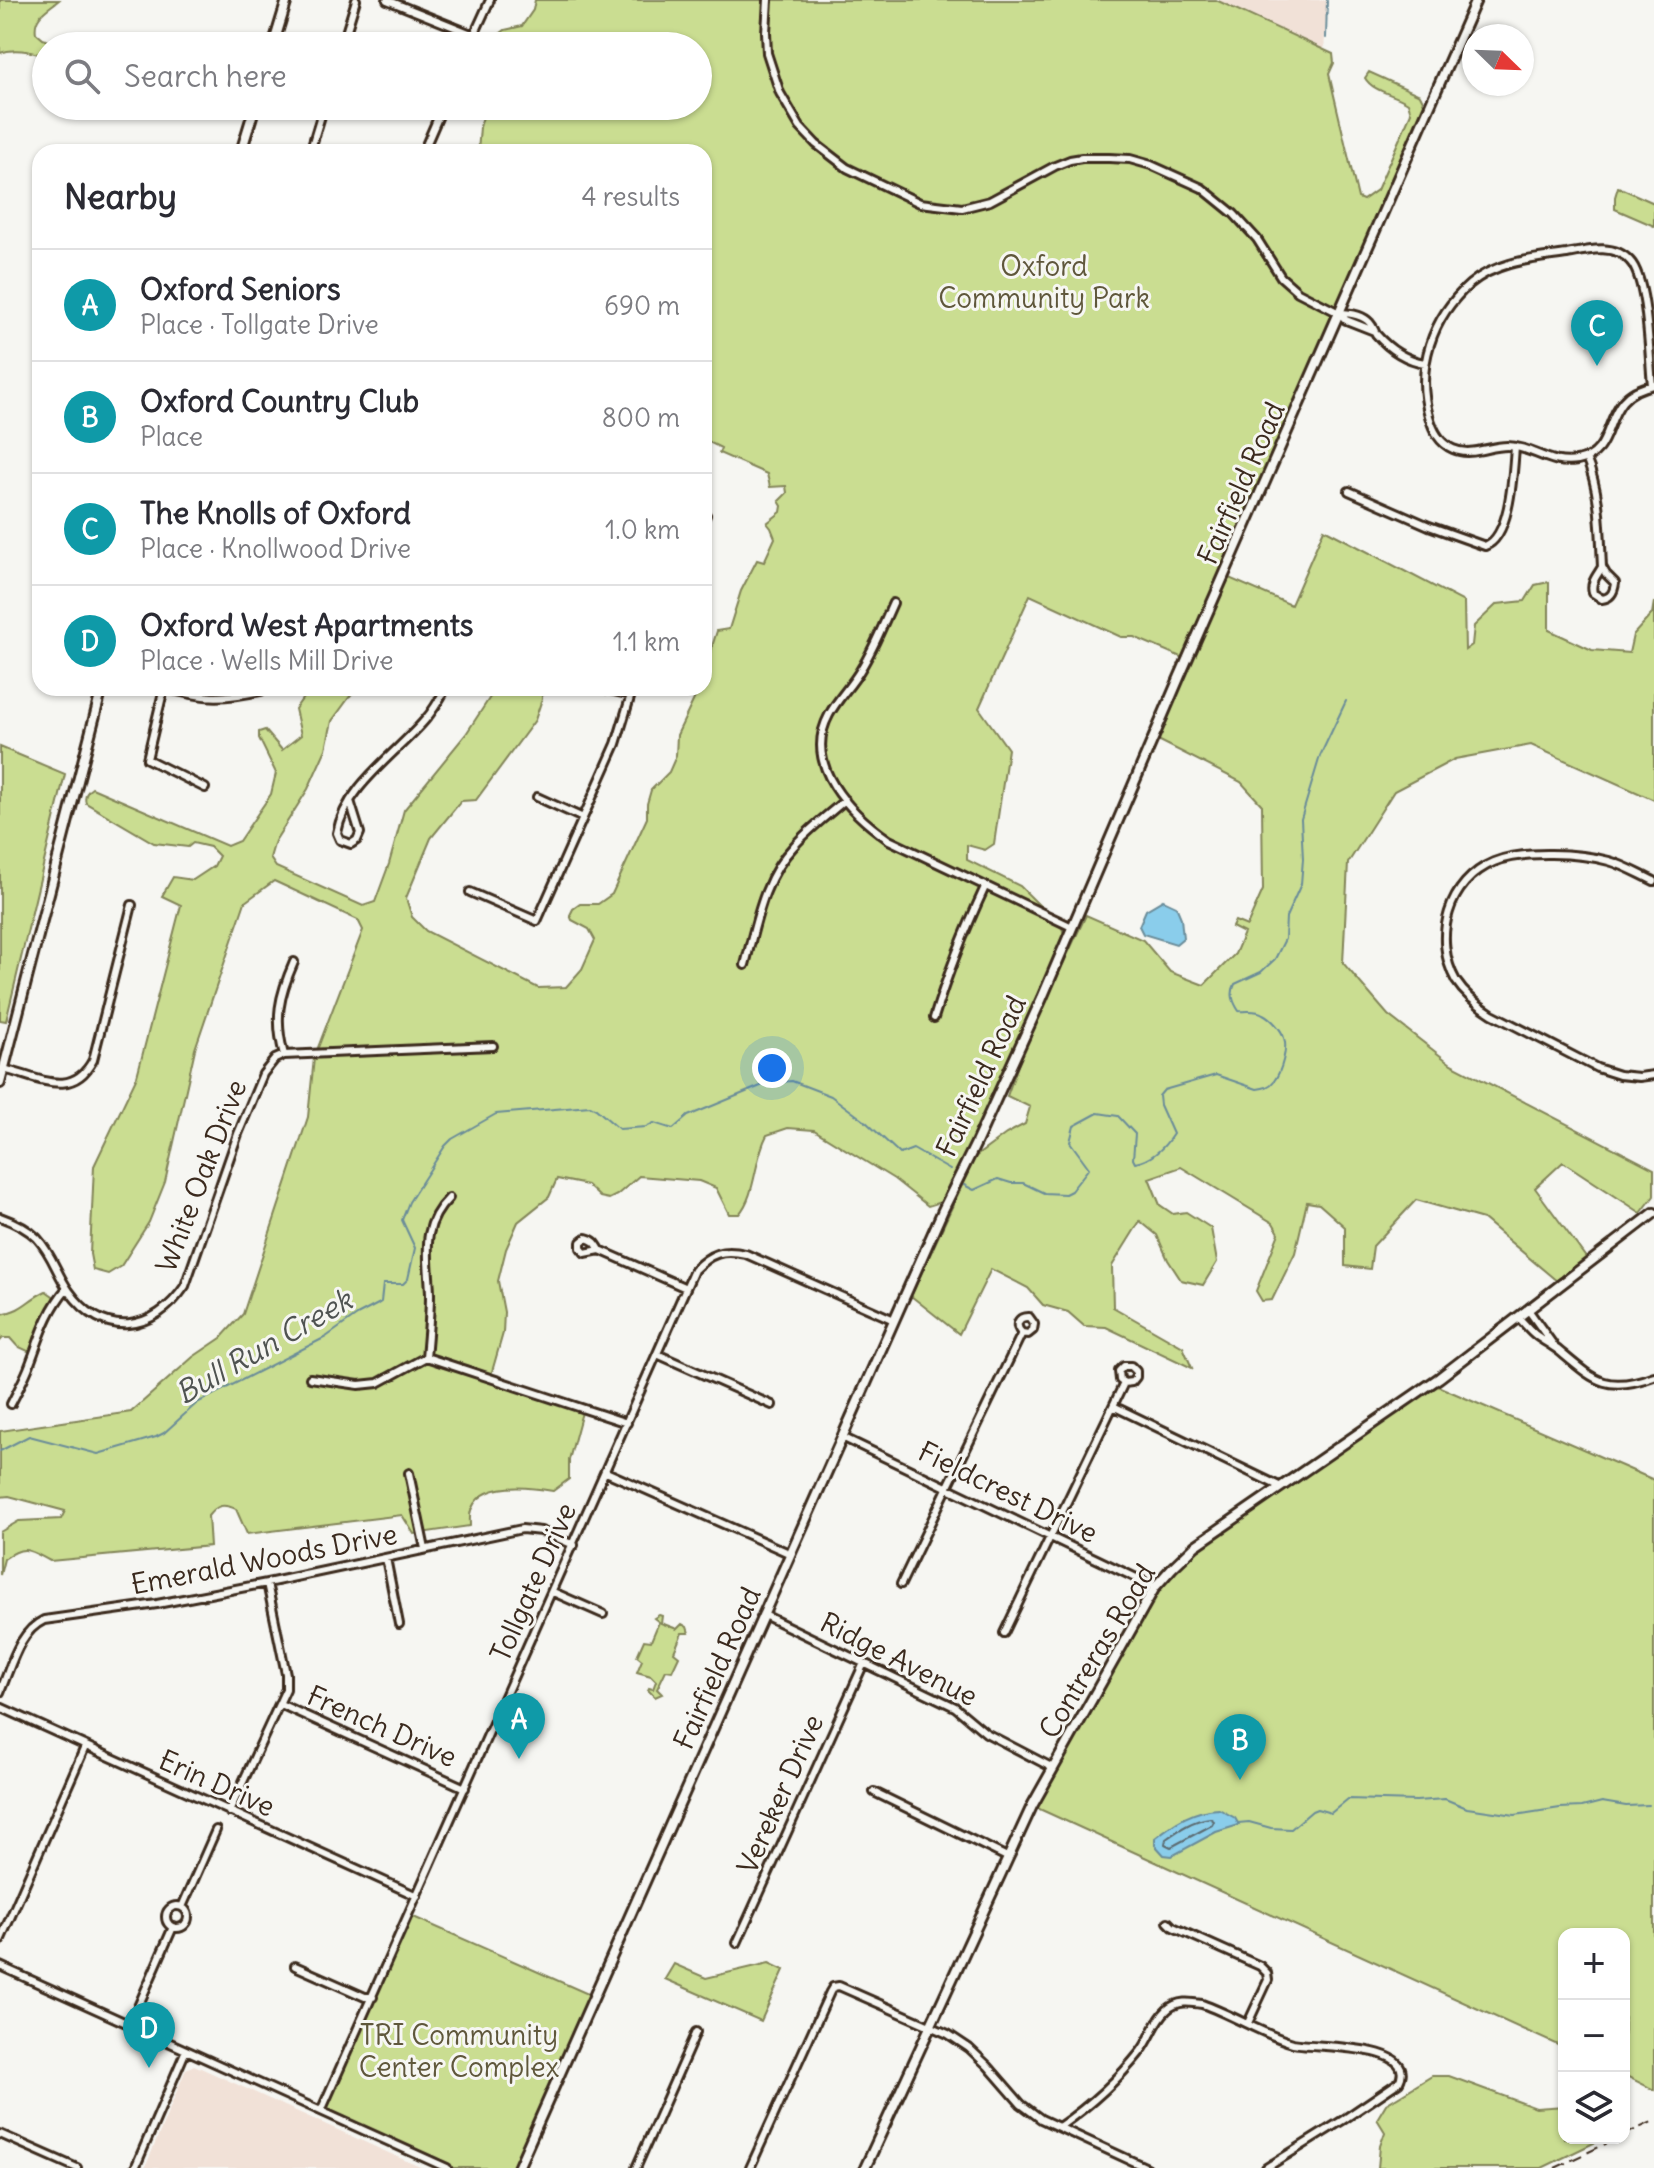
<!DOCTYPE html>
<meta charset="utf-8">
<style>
:root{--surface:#fff;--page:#f7f7f7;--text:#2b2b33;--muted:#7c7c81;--line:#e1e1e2;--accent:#ea580c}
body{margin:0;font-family:Delius,sans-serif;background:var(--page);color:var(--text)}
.controls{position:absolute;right:24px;bottom:24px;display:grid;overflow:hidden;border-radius:16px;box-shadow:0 2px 6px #0004}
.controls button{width:72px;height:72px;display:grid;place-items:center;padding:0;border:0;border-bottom:2px solid var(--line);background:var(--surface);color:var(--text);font:40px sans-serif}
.compass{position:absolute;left:1462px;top:24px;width:72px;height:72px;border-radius:50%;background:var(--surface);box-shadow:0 2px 6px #0004;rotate:113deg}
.you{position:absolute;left:772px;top:1068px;width:28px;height:28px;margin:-20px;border:6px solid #fff;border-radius:50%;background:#1a73e8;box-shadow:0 0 0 12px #1a73e833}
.badge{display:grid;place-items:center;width:52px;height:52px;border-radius:50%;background:var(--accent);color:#fff;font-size:26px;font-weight:700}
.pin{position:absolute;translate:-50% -66px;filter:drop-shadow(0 2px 4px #0008)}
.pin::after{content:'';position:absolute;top:42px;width:28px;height:24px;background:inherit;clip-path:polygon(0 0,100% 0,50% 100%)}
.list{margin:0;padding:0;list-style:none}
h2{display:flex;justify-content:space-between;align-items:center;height:104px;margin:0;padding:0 32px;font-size:34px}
h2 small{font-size:26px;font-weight:400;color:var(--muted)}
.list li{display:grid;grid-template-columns:52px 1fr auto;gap:24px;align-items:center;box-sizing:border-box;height:112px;padding:0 32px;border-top:2px solid var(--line)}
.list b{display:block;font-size:30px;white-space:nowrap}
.list p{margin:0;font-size:26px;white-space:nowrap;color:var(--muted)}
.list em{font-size:26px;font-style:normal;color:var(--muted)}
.icon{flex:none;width:44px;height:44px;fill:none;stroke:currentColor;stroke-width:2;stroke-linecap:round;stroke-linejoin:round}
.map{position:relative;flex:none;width:1654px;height:2168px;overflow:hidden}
.search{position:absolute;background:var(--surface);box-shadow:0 2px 6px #0004;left:32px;top:32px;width:680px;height:88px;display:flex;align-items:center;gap:20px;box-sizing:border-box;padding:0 28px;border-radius:44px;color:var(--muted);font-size:30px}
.panel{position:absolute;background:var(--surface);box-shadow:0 2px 6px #0004;left:32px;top:144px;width:680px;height:552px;border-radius:24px}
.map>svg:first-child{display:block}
</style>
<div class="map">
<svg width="1654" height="2168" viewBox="0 0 1654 2168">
<rect width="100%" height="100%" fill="#f6f6f2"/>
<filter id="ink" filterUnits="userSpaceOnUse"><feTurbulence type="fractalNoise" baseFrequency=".0125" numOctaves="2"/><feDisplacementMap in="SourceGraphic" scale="16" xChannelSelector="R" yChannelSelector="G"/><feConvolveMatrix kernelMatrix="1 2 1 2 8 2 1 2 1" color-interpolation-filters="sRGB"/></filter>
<g filter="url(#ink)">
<path fill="#f1e1d7" d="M1205 0H1327L1324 52Z
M194 2065 422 2168H145L186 2069Z"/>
<path fill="#cadd91" stroke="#828458" stroke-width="2" d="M0 0H59C47 10 33 16 36 33L43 39 63 46H46V56C31 52 15 47 0 53Z
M535 0H1216L1333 54 1334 63 1329 74 1358 198 1363 200 1377 190 1411 113 1408 103C1395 94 1373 92 1365 78L1369 72 1420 95 1424 103 1367 237 1369 246 1189 655 1185 654 1183 658 1134 637H1121L1030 595 979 708 1008 749 994 844 985 850 967 845V860L1020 886 1062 928 1065 937 959 1171 950 1182 941 1202 928 1206 894 1179 814 1130 788 1128 767 1135C754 1159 756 1195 739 1214H729L716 1188 699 1181 639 1176 617 1195 609 1199 600 1197 587 1185 557 1179 549 1197 518 1222 506 1249 498 1281 504 1312 503 1333 489 1382 582 1412 569 1460V1479L553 1491C530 1487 483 1481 472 1508 469 1513 470 1520 470 1526L414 1534 402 1515 247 1534 236 1509C222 1503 217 1505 208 1516L210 1546 50 1561C29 1550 25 1544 4 1559L0 1575V1532L19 1521 61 1519 65 1511 9 1496 0 1497V1431L131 1412 193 1357 221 1338 243 1314 308 1117 314 1058 363 930 358 920 274 881 245 902 195 1049 165 1182 149 1222 121 1266 108 1274 93 1270 90 1254 94 1166 137 1076 181 905 162 896 173 877 193 880 214 866 219 856 210 847 193 843 188 847 154 843 86 803C84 797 86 792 92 788L227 846 239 841 271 794 276 773 259 738V732L265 730 282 750 301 735 295 709 310 688H356L332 721 326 749 308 789 275 841 270 858 276 867 363 906 375 902 389 864 404 810 466 734 496 688H542V699L535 720 476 800 461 801 431 838 406 898 412 917 426 931 538 988 566 987 582 969 595 940 589 929 572 920 570 915 573 909 580 904H598L612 894 647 818V804L651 790 669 772 676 756 677 735 697 693 704 688 707 678 704 662H707L717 631 729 629 741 591 757 560 764 562 775 538 771 528 767 523 781 512 782 506 779 501 787 493 786 486 770 487 767 474 719 453 721 448 709 442 704 444V152H478L480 127 486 106H698V46H505L506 42 501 33 505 30 522 26 533 10Z
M1618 187 1654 203V226L1615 209V197Z
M1324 529 1464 602 1465 650 1472 645 1474 626 1497 604 1525 601 1535 585 1549 582V630L1592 650 1629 653 1633 635 1652 614 1654 602V800L1531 745 1455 759 1394 791 1348 863 1343 963 1388 1015 1451 1064 1654 1169V1196L1641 1213 1563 1162 1535 1188 1587 1259 1558 1282 1483 1219 1416 1200 1373 1246 1370 1269 1345 1266V1227L1319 1204 1307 1202 1295 1253 1272 1300 1262 1301 1256 1291 1279 1233 1273 1223 1181 1167 1149 1178 1160 1205 1173 1214 1186 1212 1211 1228 1217 1262 1203 1285 1181 1280 1168 1260 1157 1235 1140 1221 1112 1266 1113 1307 1183 1347 1192 1368 1106 1327 1084 1326 1068 1312 1043 1305 1028 1288 991 1269 959 1334 911 1296 975 1157 1006 1134 1025 1124 1030 1107 1007 1096 1026 1043 1086 915 1143 940 1170 972 1204 985 1235 954 1244 933 1232 927 1235 921 1247 926 1263 890 1262 805 1241 782 1158 740 1227 577 1291 605Z
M0 747 65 774 6 1021 0 1020Z
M46 1291 53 1296 58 1308 40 1347 30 1352 17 1346 10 1338H3L0 1341V1314C25 1310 25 1301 46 1291Z
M1433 1384 1654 1480V2090L1624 2075V1934H1564V2048L1035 1807 1154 1598 1165 1581 1194 1551Z
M659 1615 662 1616 661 1623 677 1629 682 1624 687 1627 689 1633H682L674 1652 679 1656 672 1671 666 1670 657 1689 662 1694 655 1697 648 1690 649 1688 653 1689 656 1681 651 1676 637 1672 642 1660 637 1656 644 1640 651 1641 659 1622 654 1618Z
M409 1915 595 1997 518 2168H447L322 2111Z
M769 1963 784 1970 761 2021 665 1979 674 1964 706 1978Z
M1432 2076H1449L1536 2108 1564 2106V2138H1604L1542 2168H1378L1380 2146 1385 2132 1377 2119 1386 2104Z"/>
<path fill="#8acdeb" stroke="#6a8c99" stroke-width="2" d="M1163 900 1176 906 1181 918 1183 938 1176 944 1143 934 1139 926 1146 910Z
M1219 1809 1235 1818 1239 1825 1216 1832 1172 1856 1164 1855 1155 1845V1838C1175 1822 1193 1810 1219 1809Z"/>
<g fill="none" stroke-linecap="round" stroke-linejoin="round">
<path stroke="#5b6b70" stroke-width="2" d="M1210 1818 1214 1821 1212 1825 1171 1847 1165 1844 1166 1839C1180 1829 1193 1820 1210 1818Z"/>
<path stroke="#6a8c99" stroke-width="2" d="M1326 38 1327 0
M964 1185 974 1190 998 1179 1011 1183H1023L1044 1193 1065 1194 1071 1191 1089 1168 1070 1142 1074 1126 1098 1113 1118 1116 1135 1134 1133 1159 1135 1163C1151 1160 1164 1148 1173 1134L1160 1105 1159 1096 1164 1090 1216 1075 1257 1089C1264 1088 1270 1087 1274 1081 1281 1072 1288 1049 1284 1038 1282 1030 1271 1018 1263 1014 1255 1009 1247 1012 1239 1011 1233 1002 1230 994 1235 984L1261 972 1275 959 1285 939 1286 917 1301 884 1303 859 1301 819 1320 756 1346 701
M0 1451 29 1436 98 1454 156 1437 164 1433 197 1403 326 1337 357 1315 378 1304 381 1302 383 1284H403L408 1279 415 1248 402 1220 409 1202 445 1146 452 1139 496 1114 590 1106 596 1109 619 1129 646 1127 654 1123 673 1129 688 1116 768 1083 792 1081 831 1096 866 1122 898 1152 900 1154 913 1149 950 1170
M1238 1823 1249 1822 1271 1828 1291 1829 1312 1811 1317 1809 1331 1813 1348 1799 1416 1801 1445 1799 1467 1808 1515 1815 1560 1808 1582 1807 1602 1802 1626 1806 1649 1805"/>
<g stroke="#3b2a1e" stroke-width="12">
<path id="street" d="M387 0 474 35
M768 0 766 32 767 53 780 93 800 127 816 144 847 168 920 203 962 208 990 201 1055 166 1070 160 1082 158H1109L1130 159 1151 165 1202 188 1234 214 1257 239 1281 277 1298 292 1339 313 1346 320 1374 331
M342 46 356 0
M469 46 490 0
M310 152 324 106
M423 152 443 106
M1339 313C1349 313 1363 315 1370 323 1373 326 1374 330 1376 334 1389 349 1405 360 1425 363
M1652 385C1649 357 1648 280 1630 261 1614 243 1588 250 1567 254 1533 259 1497 261 1470 284 1432 317 1415 368 1429 416 1433 430 1439 443 1453 449 1471 457 1489 446 1507 446 1532 446 1549 466 1577 461 1622 453 1596 395 1654 385
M1586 458C1601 493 1600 530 1602 567L1606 574 1615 583C1614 592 1611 598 1602 599L1593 593C1590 582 1597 576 1602 567
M1349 491 1429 526 1485 546C1511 537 1513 471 1515 447
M704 519 706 515
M893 603C883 625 874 648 861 669 852 685 838 698 829 715 802 765 850 813 889 840L1072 927
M164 688 147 759 205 788
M164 688C205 698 218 700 261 691
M601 688 631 695
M537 797 583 818
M350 801 360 833 357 840 351 844 340 840 337 833C345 787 396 754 425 720 433 711 440 699 446 688
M1654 881C1639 874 1624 865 1609 861 1580 853 1522 850 1494 862 1448 881 1432 938 1456 981 1465 995 1478 1005 1492 1014L1597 1068 1619 1075 1639 1077 1654 1075
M470 892 537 921 616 744 633 688
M745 965C756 924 763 878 794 846 809 829 828 815 845 800
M934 1018C948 972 965 930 985 887
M284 1055C274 1019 279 996 294 962
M3 1069C38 1077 72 1100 93 1060L132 905
M0 1217C14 1222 27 1228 37 1238 52 1254 57 1274 69 1291 104 1340 154 1332 185 1286L238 1134 263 1074 275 1059 284 1055 493 1046
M600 1250 585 1253 581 1248V1242L586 1238C594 1240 596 1243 600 1250L686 1288
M1529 1311 1554 1346
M1519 1318C1525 1324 1530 1331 1537 1336 1544 1341 1551 1345 1558 1350 1594 1380 1606 1394 1654 1376
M657 1354 772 1405
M426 1357C428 1336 430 1315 430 1294 429 1256 419 1228 449 1198
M310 1378 359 1385 378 1383 426 1357 627 1423
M11 1404C17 1392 23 1381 28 1369 40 1339 45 1314 67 1288
M1113 1406 1281 1487
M842 1437 1155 1587
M606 1472 791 1554
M409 1473 425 1549
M386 1558 399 1624
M901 1584 1022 1333 1028 1334 1033 1330 1034 1324 1029 1317C1018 1316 1014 1326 1022 1333
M553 1592 603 1614
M764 1615 955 1707 986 1733 1053 1768
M1004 1633 1124 1383 1132 1382 1136 1377V1371L1131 1366H1124L1119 1371 1120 1380 1124 1383
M0 1692C11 1667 18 1632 44 1620L157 1604 267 1583 522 1529 541 1531 574 1545
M280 1704 465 1788
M0 1707 417 1896
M874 1792 1007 1857
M229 1812 286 1689V1674L267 1583
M166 1917a11 11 0 1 1 22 0a11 11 0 1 1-22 0Z
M182 1907 216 1830
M1168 1922 1173 1927 1260 1966 1267 1973 1268 1980 1248 2023
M0 1941 85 1747
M737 1943 864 1663
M0 1966 447 2168
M295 1966 365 1997H373
M130 2025 173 1927
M321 2111 694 1270C711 1253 722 1249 746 1254L894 1320
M1059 2127C1089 2106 1118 2080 1141 2051 1151 2038 1155 2021 1167 2010 1178 2000 1190 2002 1202 2004 1233 2015 1264 2035 1293 2043 1313 2048 1420 2043 1399 2082L1343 2120 1266 2168
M0 2134 77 2168
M135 2168 186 2050
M636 2168 696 2032
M750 2168 830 1992 833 1987 839 1986 948 2034 969 2048 988 2066 1021 2104 1041 2119 1147 2168"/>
</g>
<g stroke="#3b2a1e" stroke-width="14">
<path id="secondary" d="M273 46 287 0
M241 152 255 106
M0 1083 102 688
M518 2168 943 1210 976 1143 1042 998 1179 678 1476 0
M865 2168 1032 1806 1155 1587 1172 1568 1195 1546 1439 1378 1654 1213"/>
</g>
<use href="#street" stroke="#f6f6f2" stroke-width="6"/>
<use href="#secondary" stroke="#f6f6f2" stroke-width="8"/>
<path stroke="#3b2a1e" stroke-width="2" stroke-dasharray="12 6" stroke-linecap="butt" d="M1624 2135 1654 2121
M1555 2168 1618 2138"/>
</g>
</g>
<g text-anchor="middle" stroke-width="6" stroke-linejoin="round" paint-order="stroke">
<g font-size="28" fill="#5f573b" stroke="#f6f6f2">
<text x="1044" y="276">Oxford<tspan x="1044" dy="32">Community Park</tspan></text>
<text x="459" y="2045">TRI Community<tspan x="459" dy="32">Center Complex</tspan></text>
</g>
<g font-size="28" fill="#3b2a1e" stroke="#f6f6f2">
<text transform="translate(1241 483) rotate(-66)" y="10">Fairfield Road</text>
<text transform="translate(981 1076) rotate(-65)" y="10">Fairfield Road</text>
<text transform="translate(201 1176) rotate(-69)" y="10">White Oak Drive</text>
<text transform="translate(1008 1492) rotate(26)" y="10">Fieldcrest Drive</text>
<text transform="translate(264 1559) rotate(-11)" y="10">Emerald Woods Drive</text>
<text transform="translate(533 1582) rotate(-66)" y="10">Tollgate Drive</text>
<text transform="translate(1097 1651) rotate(-59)" y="10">Contreras Road</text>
<text transform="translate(899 1659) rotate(27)" y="10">Ridge Avenue</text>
<text transform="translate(717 1668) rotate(-66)" y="10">Fairfield Road</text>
<text transform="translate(382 1726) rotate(24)" y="10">French Drive</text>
<text transform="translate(217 1783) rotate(24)" y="10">Erin Drive</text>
<text transform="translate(780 1794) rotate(-66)" y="10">Vereker Drive</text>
</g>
<g font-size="30" font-style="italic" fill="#4f5351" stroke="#f6f6f2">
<text transform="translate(264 1347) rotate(-30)" y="10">Bull Run Creek</text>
</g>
</g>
</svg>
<div class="controls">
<button>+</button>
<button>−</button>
<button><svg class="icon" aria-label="layers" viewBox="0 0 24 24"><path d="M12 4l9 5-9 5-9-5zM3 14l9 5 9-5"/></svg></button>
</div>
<svg class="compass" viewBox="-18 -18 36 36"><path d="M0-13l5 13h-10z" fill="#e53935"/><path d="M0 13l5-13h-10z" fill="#7c7c81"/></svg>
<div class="you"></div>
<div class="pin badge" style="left:519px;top:1759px;background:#0f9aa8">A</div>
<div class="pin badge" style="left:1240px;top:1780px;background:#0f9aa8">B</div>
<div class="pin badge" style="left:1597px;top:366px;background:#0f9aa8">C</div>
<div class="pin badge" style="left:149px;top:2068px;background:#0f9aa8">D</div>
<div class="search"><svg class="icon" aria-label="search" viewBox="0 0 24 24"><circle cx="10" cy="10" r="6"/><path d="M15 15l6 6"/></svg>Search here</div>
<section class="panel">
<h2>Nearby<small>4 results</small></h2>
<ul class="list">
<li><span class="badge" style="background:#0f9aa8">A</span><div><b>Oxford Seniors</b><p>Place · Tollgate Drive</p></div><em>690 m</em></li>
<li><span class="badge" style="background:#0f9aa8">B</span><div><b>Oxford Country Club</b><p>Place</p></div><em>800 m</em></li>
<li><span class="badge" style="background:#0f9aa8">C</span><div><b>The Knolls of Oxford</b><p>Place · Knollwood Drive</p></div><em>1.0 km</em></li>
<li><span class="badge" style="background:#0f9aa8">D</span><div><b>Oxford West Apartments</b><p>Place · Wells Mill Drive</p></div><em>1.1 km</em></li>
</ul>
</section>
</div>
